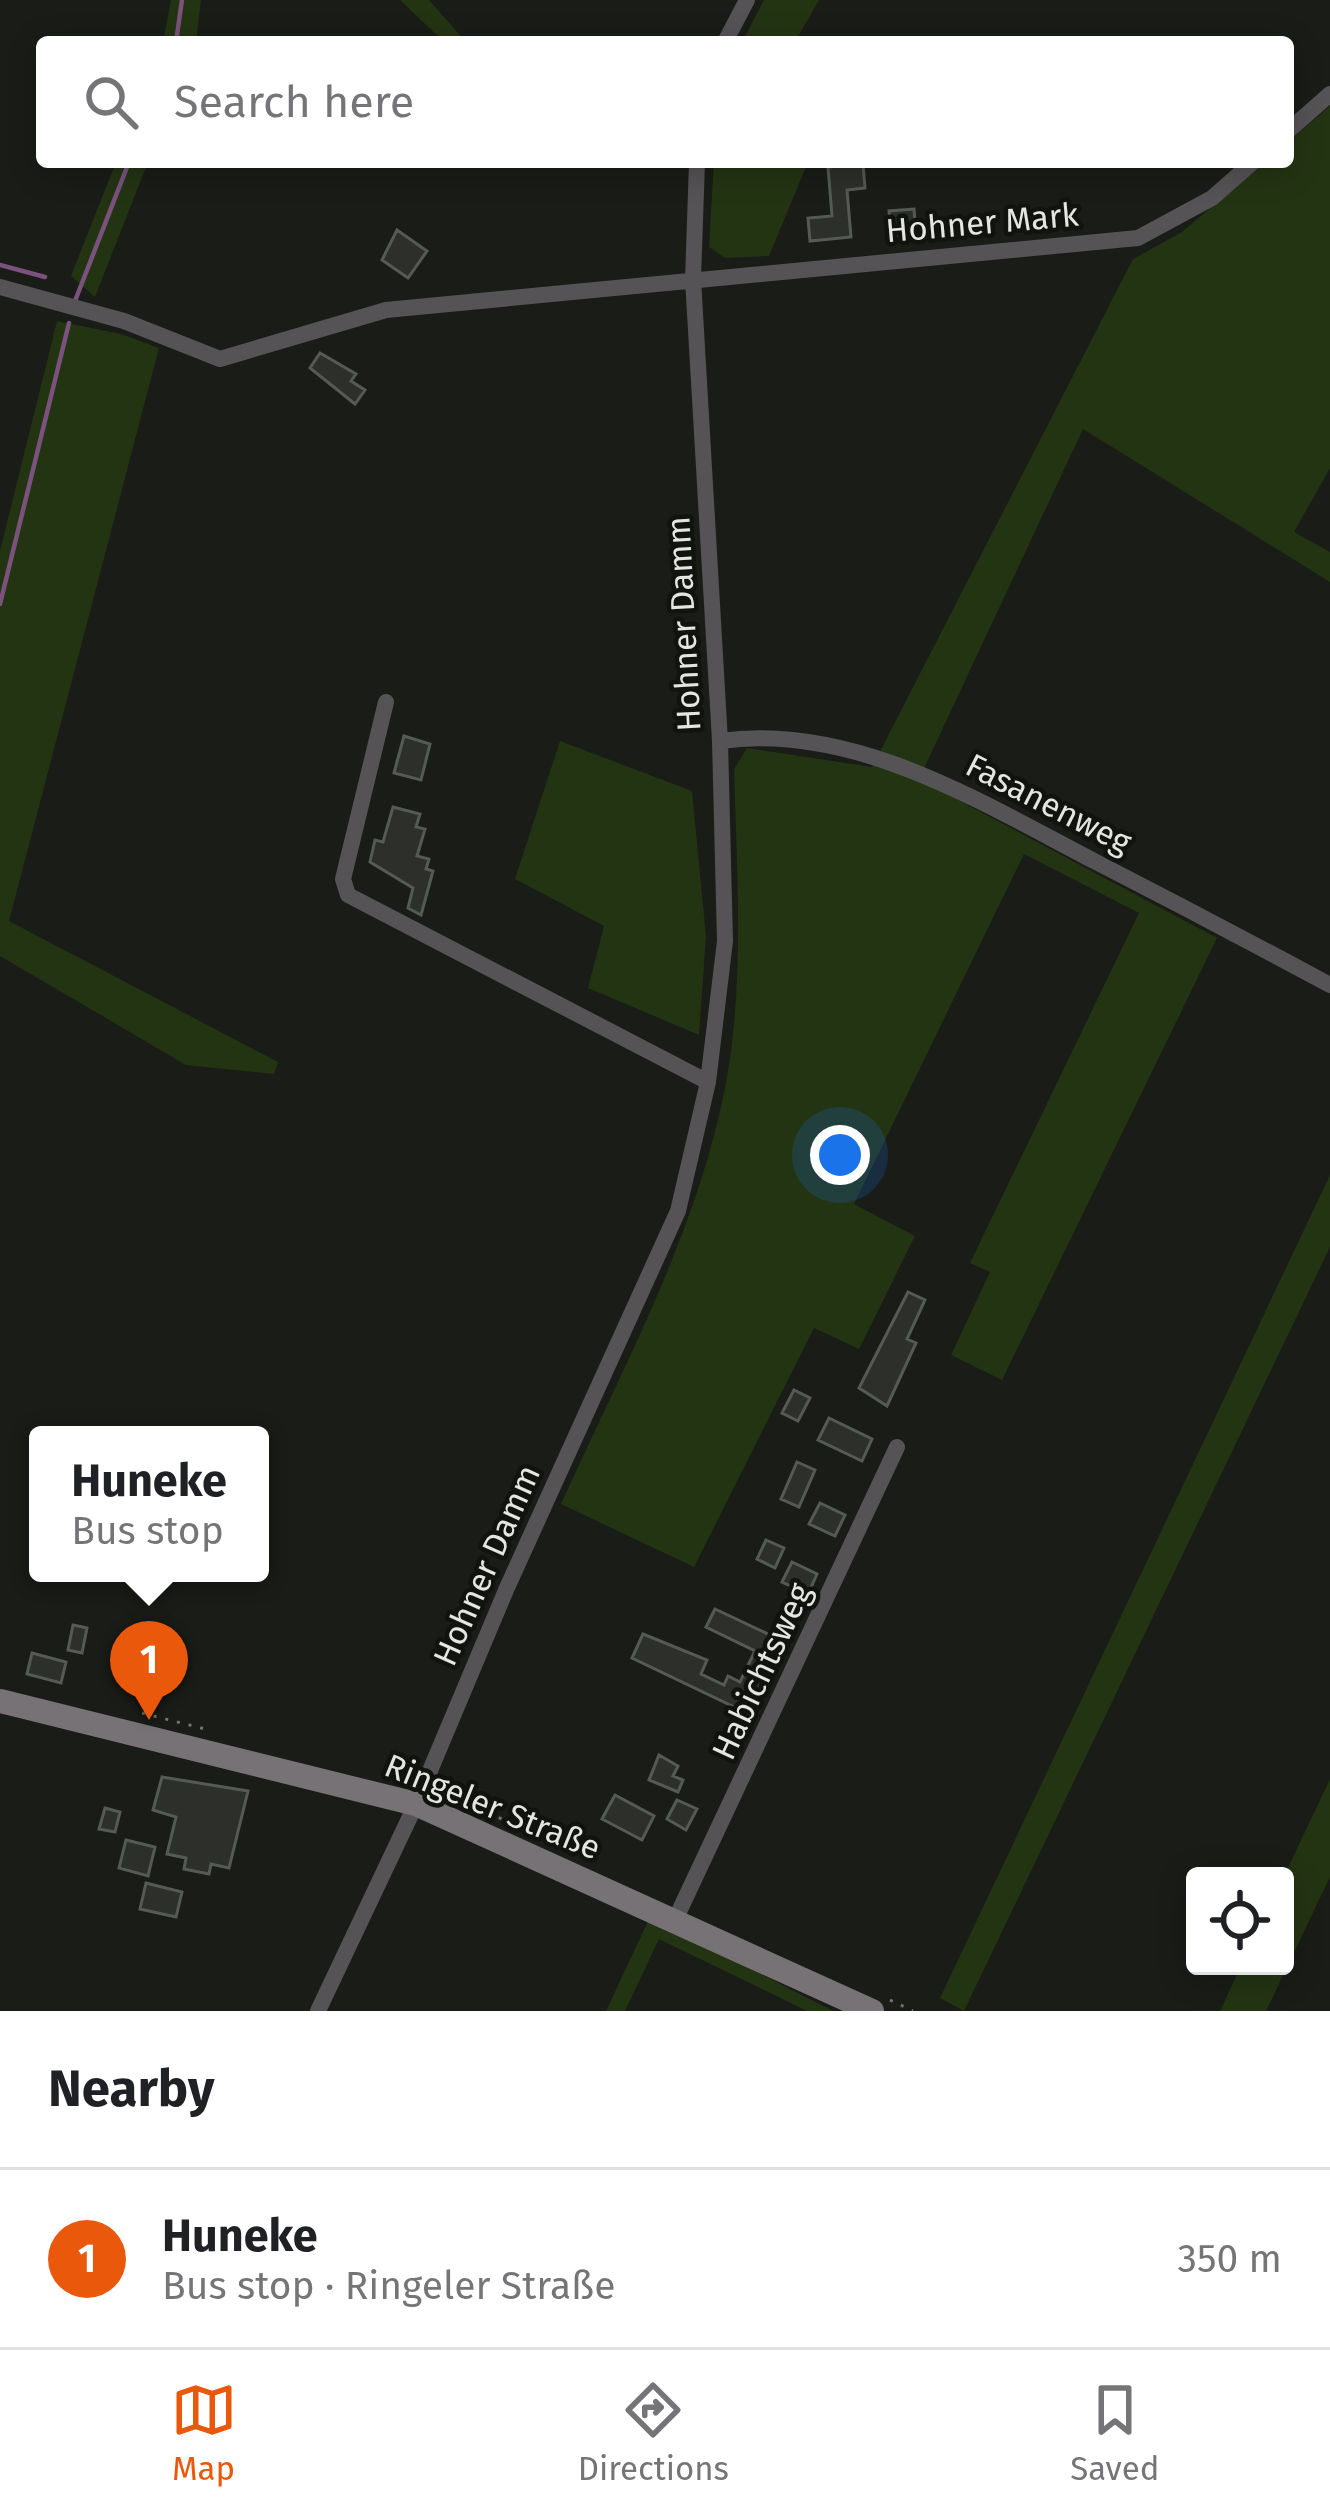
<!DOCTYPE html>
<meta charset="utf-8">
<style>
:root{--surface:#fff;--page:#f6f6f6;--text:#202124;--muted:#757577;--line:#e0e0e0;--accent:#ea580c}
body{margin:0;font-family:"Fira Sans",sans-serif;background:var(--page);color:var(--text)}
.controls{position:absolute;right:36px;bottom:36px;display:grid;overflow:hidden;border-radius:12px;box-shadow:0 6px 30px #0003}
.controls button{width:108px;height:108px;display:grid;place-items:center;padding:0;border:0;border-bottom:3px solid var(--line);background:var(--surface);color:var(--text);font:60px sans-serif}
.you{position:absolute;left:840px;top:1155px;width:42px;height:42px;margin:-30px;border:9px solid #fff;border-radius:50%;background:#1a73e8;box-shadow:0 0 0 18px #1a73e833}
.badge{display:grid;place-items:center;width:78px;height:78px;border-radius:50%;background:var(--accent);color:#fff;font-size:39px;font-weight:700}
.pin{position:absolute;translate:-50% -99px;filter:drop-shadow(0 3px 6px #0008)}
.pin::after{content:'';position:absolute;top:63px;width:42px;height:36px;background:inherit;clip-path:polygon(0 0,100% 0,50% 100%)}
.popup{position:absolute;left:29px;top:1426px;width:240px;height:156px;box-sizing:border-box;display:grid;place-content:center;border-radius:12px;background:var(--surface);filter:drop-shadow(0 3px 9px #0005);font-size:39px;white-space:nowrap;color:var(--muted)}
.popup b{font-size:45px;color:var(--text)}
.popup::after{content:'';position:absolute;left:50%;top:100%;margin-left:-24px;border:24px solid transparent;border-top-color:var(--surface)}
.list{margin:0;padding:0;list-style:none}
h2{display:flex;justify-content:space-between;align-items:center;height:156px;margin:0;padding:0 48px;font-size:51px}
h2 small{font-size:39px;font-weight:400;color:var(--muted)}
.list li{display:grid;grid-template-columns:78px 1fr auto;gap:36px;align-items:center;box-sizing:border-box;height:180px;padding:0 48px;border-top:3px solid var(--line)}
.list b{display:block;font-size:45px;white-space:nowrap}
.list p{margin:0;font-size:39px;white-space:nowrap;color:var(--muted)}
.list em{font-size:39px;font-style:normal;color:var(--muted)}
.icon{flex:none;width:66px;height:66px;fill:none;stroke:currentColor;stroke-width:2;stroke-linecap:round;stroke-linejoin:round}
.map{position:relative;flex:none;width:1330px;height:2011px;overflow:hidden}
.search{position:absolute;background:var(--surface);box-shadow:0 6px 30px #0003;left:36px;right:36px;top:36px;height:132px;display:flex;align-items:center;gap:30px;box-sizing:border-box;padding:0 42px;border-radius:12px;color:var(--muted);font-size:45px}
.sheet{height:336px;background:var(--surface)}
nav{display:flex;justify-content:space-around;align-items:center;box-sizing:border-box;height:168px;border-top:3px solid var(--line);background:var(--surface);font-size:33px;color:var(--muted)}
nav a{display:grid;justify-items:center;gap:6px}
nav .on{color:var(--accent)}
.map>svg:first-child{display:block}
</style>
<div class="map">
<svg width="1330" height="2011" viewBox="0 0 1330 2011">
<rect width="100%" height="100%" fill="#191c17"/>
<path fill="#233413" d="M171 0H201L196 42H163Z
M400 0H429L466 42H444Z
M764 0H819L795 42H742Z
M1330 106V468L1294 532 1330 552V582L1083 429 919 779 1217 938 1002 1380 951 1355 990 1272 970 1263 1139 913 1024 854 854 1204 915 1236 859 1349 814 1328 694 1567 561 1504C622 1369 696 1235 725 1088 745 984 737 875 734 769L747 748 872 767 1133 259 1182 232 1264 162H1288V142Z
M116 162H148L95 297 71 276Z
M714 162H808L769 256 725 258 709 247Z
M57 321 121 334 159 348 9 921 278 1062 274 1074 186 1065 0 956V551Z
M560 741 692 791 706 936 699 1035 588 988 604 926 515 879Z
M1330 1175V1247L964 2011 940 1998Z
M1330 1779V1877L1266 2011H1220L1241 1966H1285L1284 1876Z
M650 1917 833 2011H807L659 1939 625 2011H606Z"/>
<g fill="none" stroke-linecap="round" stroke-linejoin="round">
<path stroke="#7a527d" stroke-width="4.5" d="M176 42 182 0
M0 265 45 277
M75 301 129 162
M0 604 69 323"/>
</g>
<path fill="#2c2f2a" stroke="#565a54" stroke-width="3" d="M863 164 865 188 847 190 851 237 810 241 808 218 832 216 828 167Z
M914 209 916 234 891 236 889 211Z
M397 230 427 251 408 278 382 260Z
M320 353 356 374 351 381 365 390 355 404 310 368Z
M404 736 430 744 421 780 394 773Z
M393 807 420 814 416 827 425 829 417 856 429 859 426 869 433 871 421 915 408 908 413 888 370 862 375 840 383 842Z
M908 1292 925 1300 907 1339 916 1343 887 1406 859 1388Z
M794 1390 810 1398 798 1421 782 1413Z
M829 1418 872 1439 862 1461 818 1440Z
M797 1462 815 1470 799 1507 781 1499Z
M820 1503 845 1515 835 1536 809 1524Z
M766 1540 784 1548 775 1568 757 1559Z
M792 1562 817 1574 808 1594 782 1582Z
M715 1609 770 1635 764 1648 780 1655 747 1713 632 1658 643 1634 707 1660 701 1674 724 1685 728 1676 740 1682 755 1651 706 1627Z
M73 1625 87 1628 82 1653 68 1650Z
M32 1653 66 1662 61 1683 27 1674Z
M659 1755 678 1766 673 1776 683 1780 678 1792 649 1780Z
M162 1777 248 1791 229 1868 211 1864 209 1874 184 1869 186 1858 167 1854 176 1817 153 1810Z
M615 1795 654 1816 642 1840 602 1819Z
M677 1800 697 1809 686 1830 667 1819Z
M105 1808 120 1812 115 1832 99 1829Z
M126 1840 155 1847 148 1876 119 1868Z
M146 1883 182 1892 176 1917 140 1909Z"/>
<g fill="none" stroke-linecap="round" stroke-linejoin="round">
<path stroke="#71746f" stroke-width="3" stroke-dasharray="3 9" stroke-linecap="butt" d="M142 1713 209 1730
M455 1798 566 1848
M890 2000 913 2011"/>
<path stroke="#555355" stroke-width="16" d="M725 42 747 0
M1288 131 1330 94
M0 287 124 321 220 359 386 310 1138 238 1212 198 1253 162
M386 702 343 879 348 895 708 1082
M720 741C854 722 982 803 1096 862 1174 902 1252 943 1330 985
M676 1918 897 1447
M318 2011 416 1804 506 1590 678 1211 708 1082 725 941 720 741 693 279 697 162"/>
<path stroke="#767276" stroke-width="24" d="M0 1701 416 1804 872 2011"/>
</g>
<g text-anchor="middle" stroke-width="9" stroke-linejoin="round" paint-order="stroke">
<g font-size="33" fill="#e4e6e2" stroke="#10130e">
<text transform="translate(982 222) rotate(-5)" y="12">Hohner Mark</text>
<text transform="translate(683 624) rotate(-93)" y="12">Hohner Damm</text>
<text transform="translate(1049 803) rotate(27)" y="12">Fasanenweg</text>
<text transform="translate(486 1565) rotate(-66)" y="12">Hohner Damm</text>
<text transform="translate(761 1671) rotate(-65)" y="12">Habichtsweg</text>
<text transform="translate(493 1806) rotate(22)" y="12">Ringeler Straße</text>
</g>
</g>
</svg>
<div class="controls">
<button><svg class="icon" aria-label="locate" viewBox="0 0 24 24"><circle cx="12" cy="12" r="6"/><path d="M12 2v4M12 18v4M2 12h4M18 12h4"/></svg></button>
</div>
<div class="you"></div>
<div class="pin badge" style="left:149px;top:1720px">1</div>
<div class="popup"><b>Huneke</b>Bus stop</div>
<div class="search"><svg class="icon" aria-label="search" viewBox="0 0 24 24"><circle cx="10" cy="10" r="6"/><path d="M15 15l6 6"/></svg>Search here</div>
</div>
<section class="sheet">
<h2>Nearby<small></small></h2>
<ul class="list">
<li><span class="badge">1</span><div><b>Huneke</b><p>Bus stop · Ringeler Straße</p></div><em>350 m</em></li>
</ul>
</section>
<nav>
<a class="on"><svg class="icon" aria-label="map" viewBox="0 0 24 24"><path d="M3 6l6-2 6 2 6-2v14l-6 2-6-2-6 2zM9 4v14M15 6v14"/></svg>Map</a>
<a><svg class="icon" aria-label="directions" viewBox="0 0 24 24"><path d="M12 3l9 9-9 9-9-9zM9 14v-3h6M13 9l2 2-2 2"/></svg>Directions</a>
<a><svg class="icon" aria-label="saved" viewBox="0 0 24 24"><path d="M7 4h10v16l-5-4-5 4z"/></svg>Saved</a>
</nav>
